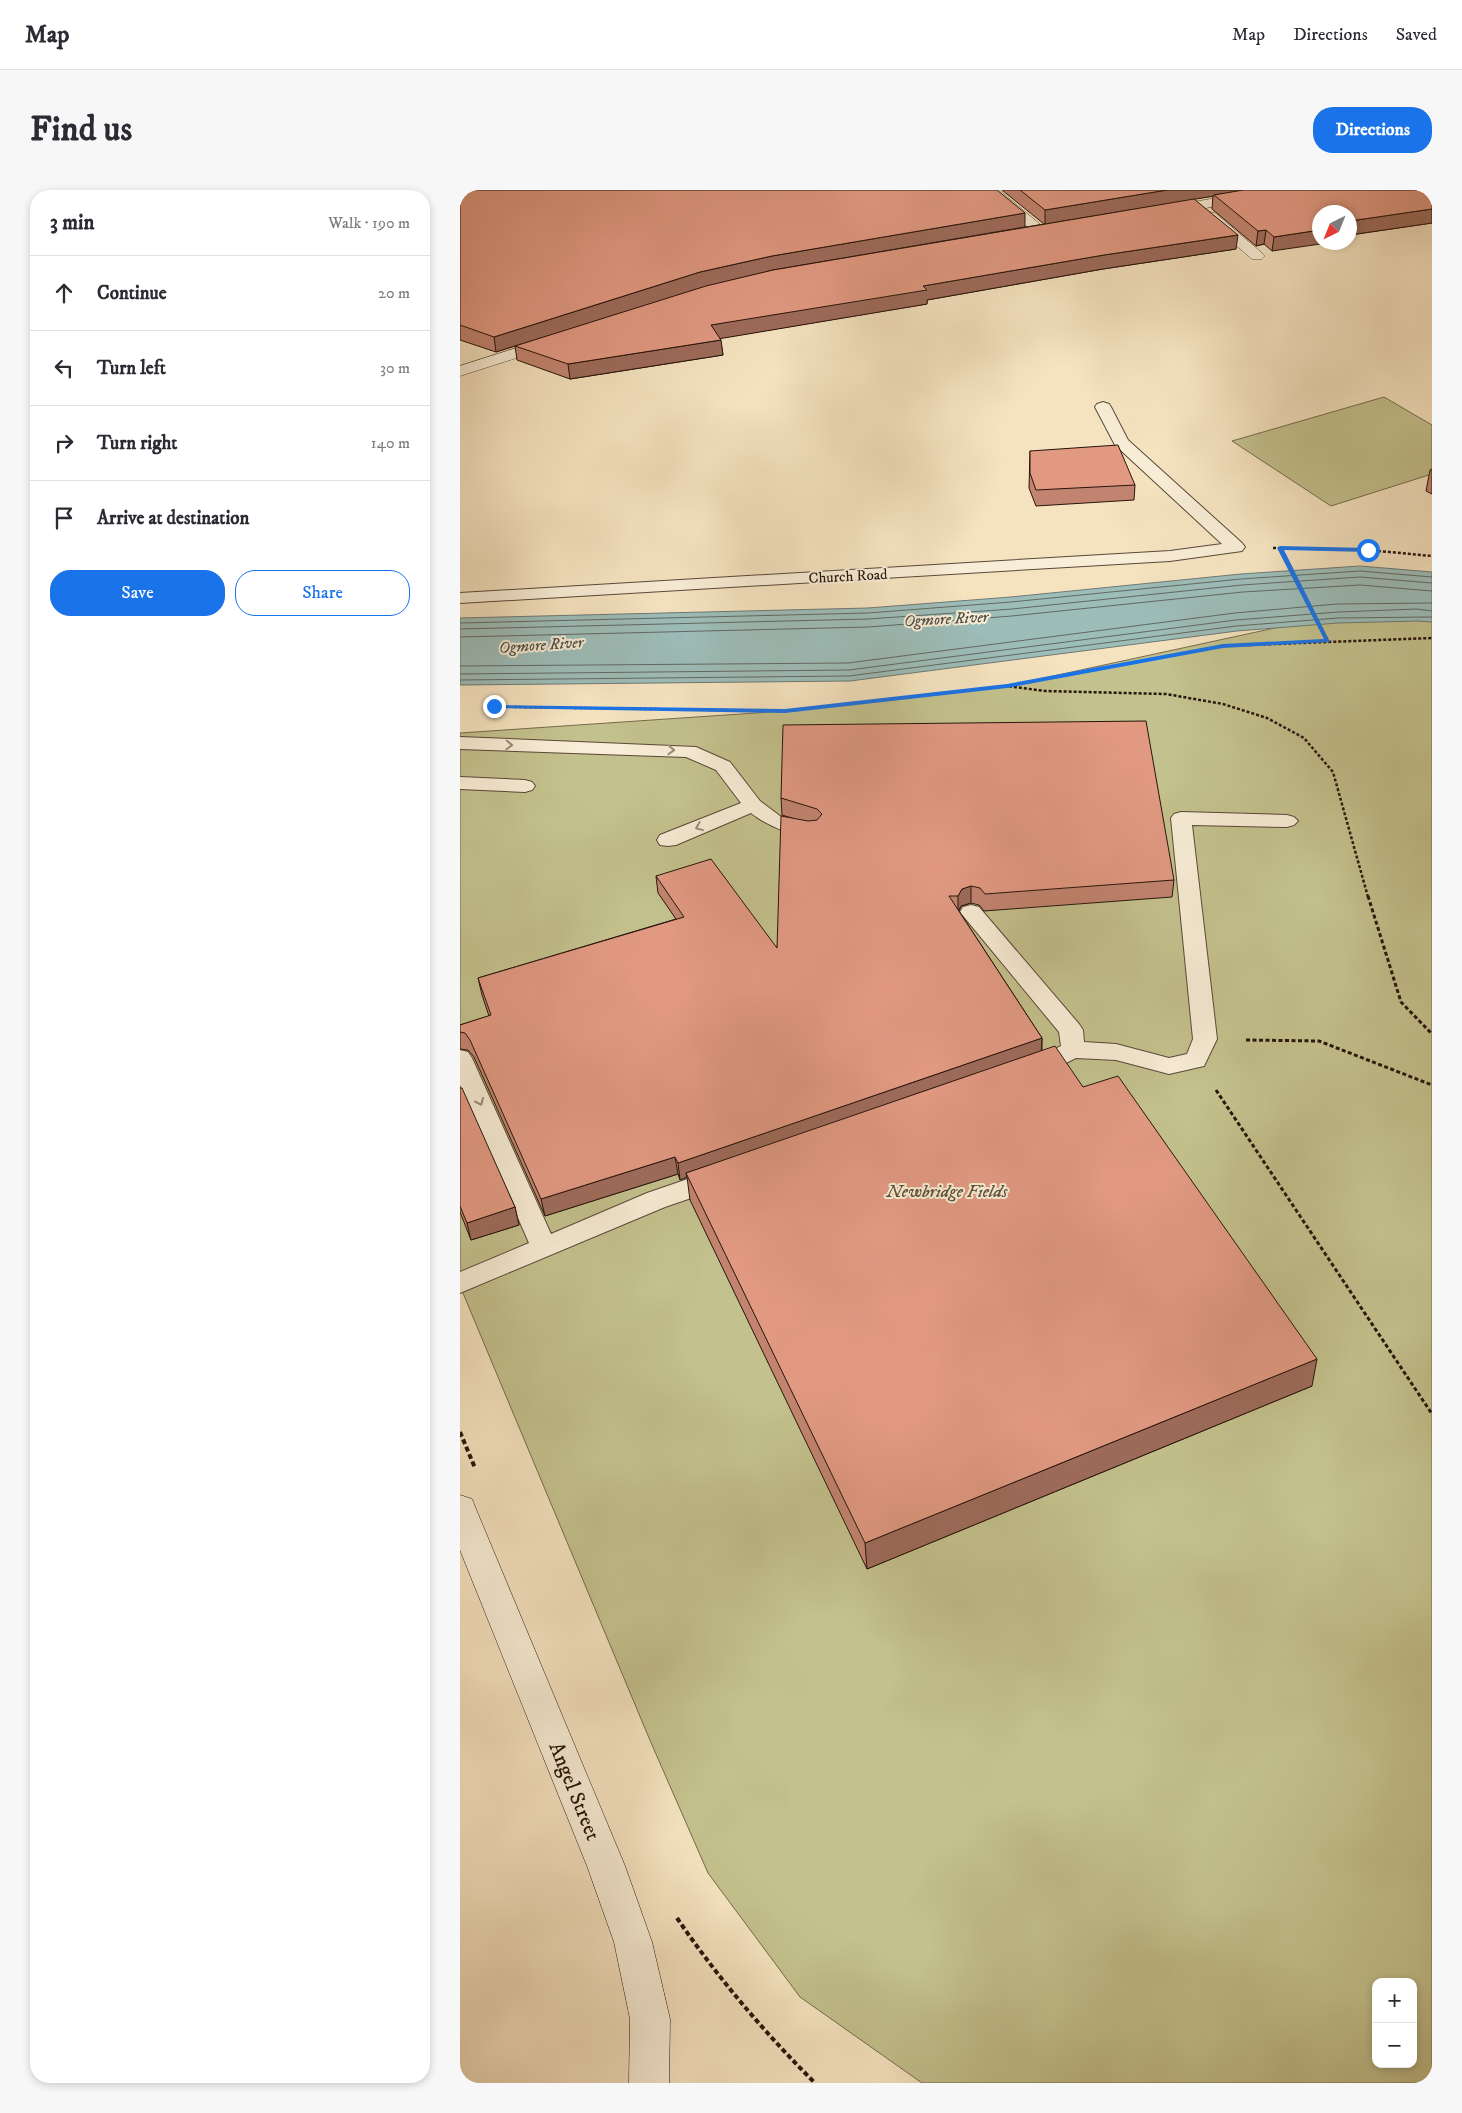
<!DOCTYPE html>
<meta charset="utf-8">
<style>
:root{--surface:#fff;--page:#f7f7f7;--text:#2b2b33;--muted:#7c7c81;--line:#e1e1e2;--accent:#1a73e8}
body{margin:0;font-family:"IM FELL DW Pica",serif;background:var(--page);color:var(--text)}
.controls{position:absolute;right:15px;bottom:15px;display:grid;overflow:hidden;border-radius:10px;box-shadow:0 2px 8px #0003}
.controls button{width:45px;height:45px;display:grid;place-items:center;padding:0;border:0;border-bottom:1px solid var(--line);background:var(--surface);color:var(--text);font:25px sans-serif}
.compass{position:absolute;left:852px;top:15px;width:45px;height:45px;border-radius:50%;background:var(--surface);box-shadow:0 2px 8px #0003;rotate:223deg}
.stop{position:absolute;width:15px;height:15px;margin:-11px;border:4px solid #1a73e8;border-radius:50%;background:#fff}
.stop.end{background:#1a73e8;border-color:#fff;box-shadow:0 1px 5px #0008}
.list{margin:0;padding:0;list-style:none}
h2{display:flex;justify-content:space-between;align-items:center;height:65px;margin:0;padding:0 20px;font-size:21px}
h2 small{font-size:16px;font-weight:400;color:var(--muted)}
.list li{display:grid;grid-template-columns:32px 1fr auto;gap:15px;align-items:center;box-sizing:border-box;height:75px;padding:0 20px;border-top:1px solid var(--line)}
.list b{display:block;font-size:19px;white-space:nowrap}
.list em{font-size:16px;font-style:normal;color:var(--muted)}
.actions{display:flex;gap:10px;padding:15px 20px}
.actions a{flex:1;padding:11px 0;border:1px solid var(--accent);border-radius:20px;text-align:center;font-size:18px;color:var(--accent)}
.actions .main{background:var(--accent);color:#fff}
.icon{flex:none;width:28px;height:28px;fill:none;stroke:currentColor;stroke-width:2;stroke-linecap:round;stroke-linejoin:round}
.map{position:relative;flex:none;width:972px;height:1893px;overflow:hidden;border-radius:20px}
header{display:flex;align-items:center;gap:30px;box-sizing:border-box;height:70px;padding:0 25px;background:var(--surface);border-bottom:1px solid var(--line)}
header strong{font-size:24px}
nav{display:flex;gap:28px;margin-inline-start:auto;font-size:18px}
.intro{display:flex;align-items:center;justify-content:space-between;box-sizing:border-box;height:120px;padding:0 30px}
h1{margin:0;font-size:35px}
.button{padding:12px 22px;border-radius:20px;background:var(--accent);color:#fff;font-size:18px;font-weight:700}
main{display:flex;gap:30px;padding:0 30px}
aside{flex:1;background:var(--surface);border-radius:20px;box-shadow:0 2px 8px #0003}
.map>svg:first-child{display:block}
</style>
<header>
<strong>Map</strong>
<nav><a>Map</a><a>Directions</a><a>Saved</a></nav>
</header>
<div class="intro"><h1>Find us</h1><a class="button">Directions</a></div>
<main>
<aside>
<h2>3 min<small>Walk · 190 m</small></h2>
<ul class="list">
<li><svg class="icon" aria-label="ahead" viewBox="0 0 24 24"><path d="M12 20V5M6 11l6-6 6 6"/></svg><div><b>Continue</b></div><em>20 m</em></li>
<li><svg class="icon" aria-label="left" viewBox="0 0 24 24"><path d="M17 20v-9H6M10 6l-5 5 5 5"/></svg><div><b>Turn left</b></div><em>30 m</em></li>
<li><svg class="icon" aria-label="right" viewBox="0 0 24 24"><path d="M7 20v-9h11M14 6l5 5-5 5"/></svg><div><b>Turn right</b></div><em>140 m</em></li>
<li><svg class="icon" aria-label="arrive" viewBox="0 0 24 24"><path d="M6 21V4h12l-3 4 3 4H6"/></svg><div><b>Arrive at destination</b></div></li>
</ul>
<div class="actions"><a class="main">Save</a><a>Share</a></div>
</aside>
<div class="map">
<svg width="972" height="1893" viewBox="0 0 972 1893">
<rect width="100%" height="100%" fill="#f5e3c0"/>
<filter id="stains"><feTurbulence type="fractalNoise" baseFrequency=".004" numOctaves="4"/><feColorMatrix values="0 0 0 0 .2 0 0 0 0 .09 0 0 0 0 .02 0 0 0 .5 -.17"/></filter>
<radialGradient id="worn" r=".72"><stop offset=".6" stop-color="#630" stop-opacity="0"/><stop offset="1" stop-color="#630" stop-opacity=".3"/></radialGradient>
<path fill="#c3c18d" stroke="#756a4c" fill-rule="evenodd" d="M924 207 972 235V284L871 316 772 251Z
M972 404V1893H462L340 1807 248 1683 189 1548 0 1096V543L325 521 547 496ZM916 1792H953V1874H916Z"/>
<path fill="#9dbdb9" stroke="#6e7973" d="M900 376 972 382V432L957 431 878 433 777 441 390 491 0 495V428L408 418 551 407 781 384Z"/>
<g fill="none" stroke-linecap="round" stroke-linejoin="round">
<path stroke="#626862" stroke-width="1" d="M0 433 408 423 551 412 781 389 900 381 972 387
M0 439 408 429 552 419 782 395 900 387 972 393
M0 447 408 437 552 426 783 402 900 395 972 401
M0 476 388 473 775 423 877 414 972 413
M0 484 389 480 776 430 878 422 957 419 972 421
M0 490 389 486 776 436 878 428 972 427"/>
<g stroke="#5a4838" stroke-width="2">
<path id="lane" d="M643 212 649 214 651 217 668 250 782 353 785 357 782 361 710 371 0 413V403L710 361 762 354 655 255 635 217 637 214Z
M0 547 236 557 270 572 300 611 320 626 357 637 361 641 357 645C338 650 306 635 291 623L216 655 208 656 200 655 197 650 200 645 281 613 256 580 226 567 0 559Z
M0 587 65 590 72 592 75 596 72 600 65 602 0 599Z
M721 622 827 625 834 627 838 631 834 635 827 637 732 635 757 849 744 876 709 884 656 870 616 868 580 886 571 888 562 886 559 880 562 874 601 856 599 842 500 722 503 717 511 715 519 717 619 834 623 840 624 852 656 854 709 868 727 864 733 849 711 628 714 624Z
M0 860 8 862 12 868 91 1044 187 1003 251 981 260 979 269 981 273 988 269 995 205 1017 0 1103V1082L69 1053 0 895Z"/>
</g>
<g stroke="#5a4838" stroke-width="1">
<path id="street" d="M523 0H539L588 41 586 44H576Z
M803 0H836L834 3 829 4 704 25 699 24 697 21 699 18 704 17Z
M750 22 755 23 802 63 805 66 802 69H792L745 29 743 26 745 23Z
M91 147 97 149 99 152 97 155 0 186V176Z"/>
</g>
<g stroke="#27140b" stroke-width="1">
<path id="secondary" d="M0 1305 12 1309 16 1319 165 1676 192 1752 210 1829 209 1893H169L170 1829 154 1752 127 1676 0 1360Z"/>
</g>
<path stroke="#27140b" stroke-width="2.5" stroke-dasharray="3 2" stroke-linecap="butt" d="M813 358 908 360 972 366
M820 358 868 451
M54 517 325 521 547 496
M908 707 873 582 844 548 807 528 763 514 706 504 585 501 547 496 763 456 972 448"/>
<path stroke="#27140b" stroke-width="3" stroke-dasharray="4 2.5" stroke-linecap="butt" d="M908 706 941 812 972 844
M786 850 859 851 972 895
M756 900 972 1224"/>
<path stroke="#27140b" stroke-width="4" stroke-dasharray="5 3" stroke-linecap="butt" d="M0 1242 15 1278
M217 1728C258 1788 304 1842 355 1893"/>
<use href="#lane" fill="#f8edd6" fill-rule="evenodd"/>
<use href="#street" fill="#f8edd6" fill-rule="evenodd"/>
<use href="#secondary" fill="#f8edd6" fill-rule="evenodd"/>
</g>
<path fill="#c28470" stroke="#27140b" d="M0 0 565 37 393 66 584 34 542 0H972V33L890 45V22L812 61 804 54 796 56 752 19 753 6 734 9 776 59 643 79 467 110V114L260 148 263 165 110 189 57 170 55 156 36 162 0 150Z
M570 261 675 295 674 310 576 316 569 298Z
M972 279V304L966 301 970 280Z
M321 608 714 690 712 707 524 721 519 715 511 713 501 716 499 721 582 848V860L623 897 852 1196 407 1379 230 1010 227 987 220 990 218 984 85 1026 14 867 8 860 0 859V835L29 826 22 805 18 788 216 729 198 703 196 686 317 758 335 629 322 625Z
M0 898 55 1017 59 1035 11 1050 0 1022Z"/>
<path fill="#9e6b5b" stroke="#27140b" d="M707 0H791L754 5V6L585 34V20Z
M972 19V33L890 45V31Z
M565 23V37L313 80 55 156 36 162 34 147 240 82 312 66Z
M806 40 804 54 796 56 798 41Z
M860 40V52H874L812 61 814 47Z
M778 45 776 59 643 79 467 110V114L252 150 251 135 463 96 644 65Z
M261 150 263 165 110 189 108 174Z
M511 696V713L501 716 498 722V706L502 699Z
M582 848 581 865 226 983 227 987 220 990 218 973Z
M215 967 218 984 85 1026 81 1009Z
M55 1017 59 1035 11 1050 7 1033Z
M857 1169 852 1196 407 1379 405 1353Z"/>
<path fill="#e19982" stroke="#27140b" d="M0 0H537L565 23 312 66 240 82 34 147 0 135Z
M560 0H707L585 20Z
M783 0H972V19L890 31V22H860V40L814 47 806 40 798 41 754 5Z
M734 9 778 45 644 65 463 96 467 100 251 135 261 150 108 174 55 156 246 96 313 80Z
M658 255 675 295 576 300 570 283V261Z
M686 531 714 690 525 704 520 698 511 696 502 699 498 706H489L582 848 218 973 215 967 81 1009 10 850 5 843 0 842V835L31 825 18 788 224 727 196 686 251 669 317 758 321 626 348 631 357 630 362 624 357 619 321 608 323 535Z
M595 856 623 897 658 886 857 1169 405 1353 226 983Z
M0 898H2L55 1017 7 1033 0 1016Z"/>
<defs><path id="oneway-chevron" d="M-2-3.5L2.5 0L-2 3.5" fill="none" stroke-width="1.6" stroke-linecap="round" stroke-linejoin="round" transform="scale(1.25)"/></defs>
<g stroke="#9a8b7b">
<use href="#oneway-chevron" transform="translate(49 555) rotate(2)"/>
<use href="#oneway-chevron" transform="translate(211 560) rotate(2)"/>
<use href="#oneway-chevron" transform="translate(239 637) rotate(158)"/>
<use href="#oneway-chevron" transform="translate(20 912) rotate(66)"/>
</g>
<path fill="#1a73e8" d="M820 356 908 358 911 360 908 362 824 360 870 452 763 458 547 498 325 523 34 518 31 516 34 515 325 519 547 494 763 454 864 449 817 358Z"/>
<g text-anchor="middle" stroke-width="4" stroke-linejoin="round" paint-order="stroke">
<g font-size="15" fill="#27140b" stroke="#f8edd6">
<text transform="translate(388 386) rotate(-3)" y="5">Church Road</text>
</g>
<g font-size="16" font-style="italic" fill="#504f48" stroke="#f8edd6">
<text transform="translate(486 428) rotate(-3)" y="6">Ogmore River</text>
<text transform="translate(81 454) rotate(-4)" y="6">Ogmore River</text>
</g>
<g font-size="18" font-style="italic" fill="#5e5138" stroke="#f8edd6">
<text x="487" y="1007">Newbridge Fields</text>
</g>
<g font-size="21" fill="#27140b" stroke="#f8edd6">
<text transform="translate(115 1601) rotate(68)" y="7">Angel Street</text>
</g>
</g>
<rect width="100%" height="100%" filter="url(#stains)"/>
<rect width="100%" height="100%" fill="url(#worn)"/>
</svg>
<div class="controls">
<button>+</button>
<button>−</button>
</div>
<svg class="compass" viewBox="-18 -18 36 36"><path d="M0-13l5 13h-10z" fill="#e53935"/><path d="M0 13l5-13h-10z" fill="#7c7c81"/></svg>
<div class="stop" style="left:908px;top:360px"></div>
<div class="stop end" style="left:34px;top:516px"></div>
</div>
</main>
